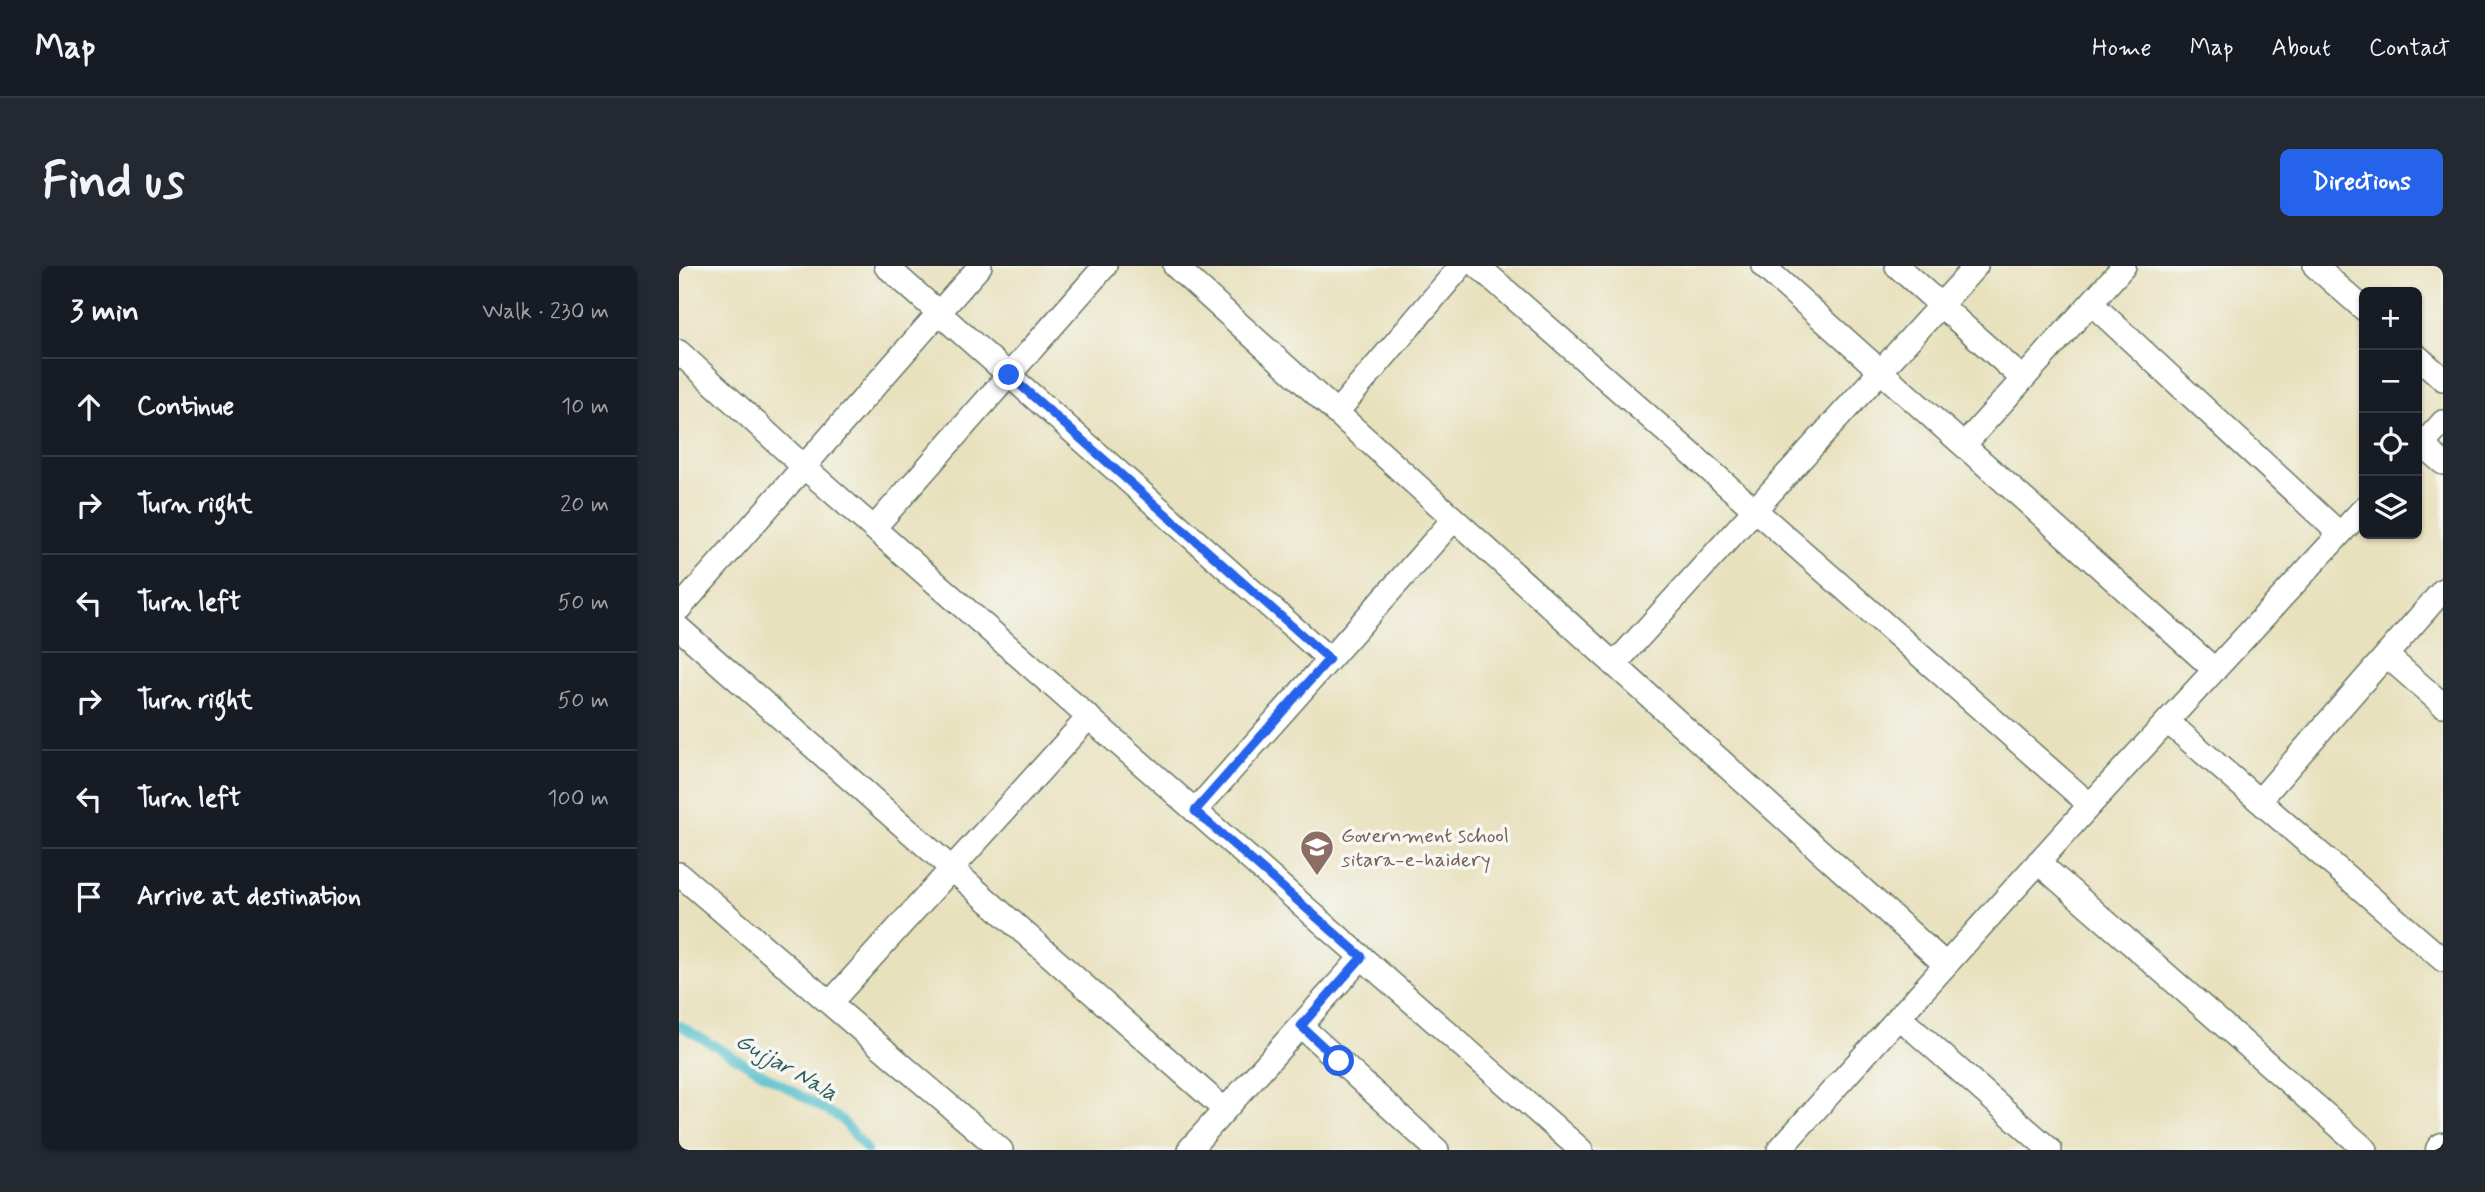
<!DOCTYPE html>
<meta charset="utf-8">
<style>
:root{--surface:#171b24;--page:#242831;--text:#f1f3f6;--muted:#9ea1a6;--line:#363941;--accent:#2563eb}
body{margin:0;font-family:Mynerve,sans-serif;background:var(--page);color:var(--text)}
.controls{position:absolute;right:21px;top:21px;display:grid;overflow:hidden;border-radius:10px;box-shadow:0 2px 5px #0004}
.controls button{width:63px;height:63px;display:grid;place-items:center;padding:0;border:0;border-bottom:2px solid var(--line);background:var(--surface);color:var(--text);font:35px sans-serif}
.stop{position:absolute;width:21px;height:21px;margin:-16px;border:5px solid #2563eb;border-radius:50%;background:#fff}
.stop.end{background:#2563eb;border-color:#fff;box-shadow:0 2px 7px #0008}
.list{margin:0;padding:0;list-style:none}
h2{display:flex;justify-content:space-between;align-items:center;height:91px;margin:0;padding:0 28px;font-size:30px}
h2 small{font-size:23px;font-weight:400;color:var(--muted)}
.list li{display:grid;grid-template-columns:46px 1fr auto;gap:21px;align-items:center;box-sizing:border-box;height:98px;padding:0 28px;border-top:2px solid var(--line)}
.list b{display:block;font-size:26px;white-space:nowrap}
.list em{font-size:23px;font-style:normal;color:var(--muted)}
.icon{flex:none;width:38px;height:38px;fill:none;stroke:currentColor;stroke-width:2;stroke-linecap:round;stroke-linejoin:round}
.map{position:relative;flex:none;width:1764px;height:884px;overflow:hidden;border-radius:10px}
header{display:flex;align-items:center;gap:42px;box-sizing:border-box;height:98px;padding:0 35px;background:var(--surface);border-bottom:2px solid var(--line)}
header strong{font-size:33px}
nav{display:flex;gap:38px;margin-inline-start:auto;font-size:24px}
.intro{display:flex;align-items:center;justify-content:space-between;box-sizing:border-box;height:168px;padding:0 42px}
h1{margin:0;font-size:49px}
.button{padding:18px 32px;border-radius:10px;background:var(--accent);color:#fff;font-size:24px;font-weight:700}
main{display:flex;gap:42px;padding:0 42px}
aside{flex:1;background:var(--surface);border-radius:10px;box-shadow:0 2px 5px #0004}
.map>svg:first-child{display:block}
</style>
<header>
<strong>Map</strong>
<nav><a>Home</a><a>Map</a><a>About</a><a>Contact</a></nav>
</header>
<div class="intro"><h1>Find us</h1><a class="button">Directions</a></div>
<main>
<aside>
<h2>3 min<small>Walk · 230 m</small></h2>
<ul class="list">
<li><svg class="icon" aria-label="ahead" viewBox="0 0 24 24"><path d="M12 20V5M6 11l6-6 6 6"/></svg><div><b>Continue</b></div><em>10 m</em></li>
<li><svg class="icon" aria-label="right" viewBox="0 0 24 24"><path d="M7 20v-9h11M14 6l5 5-5 5"/></svg><div><b>Turn right</b></div><em>20 m</em></li>
<li><svg class="icon" aria-label="left" viewBox="0 0 24 24"><path d="M17 20v-9H6M10 6l-5 5 5 5"/></svg><div><b>Turn left</b></div><em>50 m</em></li>
<li><svg class="icon" aria-label="right" viewBox="0 0 24 24"><path d="M7 20v-9h11M14 6l5 5-5 5"/></svg><div><b>Turn right</b></div><em>50 m</em></li>
<li><svg class="icon" aria-label="left" viewBox="0 0 24 24"><path d="M17 20v-9H6M10 6l-5 5 5 5"/></svg><div><b>Turn left</b></div><em>100 m</em></li>
<li><svg class="icon" aria-label="arrive" viewBox="0 0 24 24"><path d="M6 21V4h12l-3 4 3 4H6"/></svg><div><b>Arrive at destination</b></div></li>
</ul>
</aside>
<div class="map">
<svg width="1764" height="884" viewBox="0 0 1764 884">
<rect width="100%" height="100%" fill="#f6f6f2"/>
<filter id="ink" filterUnits="userSpaceOnUse"><feTurbulence type="fractalNoise" baseFrequency=".0143" numOctaves="2"/><feDisplacementMap in="SourceGraphic" scale="14" xChannelSelector="R" yChannelSelector="G"/><feConvolveMatrix kernelMatrix="1 2 1 2 8 2 1 2 1" color-interpolation-filters="sRGB"/></filter>
<filter id="wash" filterUnits="userSpaceOnUse"><feTurbulence type="fractalNoise" baseFrequency=".00686" numOctaves="4" result="noise"/><feDisplacementMap in="SourceGraphic" scale="28" xChannelSelector="R" yChannelSelector="G"/><feGaussianBlur stdDeviation="1.57" result="paint"/><feColorMatrix in="noise" values="0 0 0 0 0 0 0 0 0 0 0 0 0 0 0 0 0 1.4 0 .05"/><feComposite in="paint" operator="in"/></filter>
<g filter="url(#wash)">
<rect width="100%" height="100%" fill="#e8e1bd"/>
<g fill="none" stroke-linecap="round" stroke-linejoin="round">
<path stroke="#51beca" stroke-width="9" d="M0 759 162 853 188 884"/>
</g>
</g>
<g filter="url(#ink)">
<g fill="none" stroke-linecap="round" stroke-linejoin="round">
<g stroke="#657664" stroke-width="26">
<path id="street" d="M207 0 650 393
M496 0 1267 699
M799 0 1411 539
M1084 0 1536 404
M1218 0 1344 113
M1636 0 1685 43
M1412 37 1661 268
M0 86 125 201 902 884
M1738 90 1764 113
M657 147 782 0
M1285 179 1445 0
M1743 179 1764 197
M1738 185 1764 156
M195 262 426 0
M0 343 301 0
M0 362 546 844
M1707 389 1764 439
M935 399 1297 0
M1489 456 1764 694
M1580 535 1764 324
M516 545 775 253
M1359 596 1687 884
M0 608 322 884
M151 737 410 451
M1220 751 1371 884
M622 760 758 884
M510 884 683 691
M1100 884 1411 539 1685 242"/>
</g>
<g stroke="#657664" stroke-width="35">
<path id="secondary" d="M1763 884 1764 883"/>
</g>
<use href="#street" stroke="#fff" stroke-width="23"/>
<use href="#secondary" stroke="#fff" stroke-width="32"/>
</g>
</g>
<g fill="none" stroke-linecap="round" stroke-linejoin="round" filter="url(#ink)">
<path stroke="#2563eb" stroke-width="9" d="M330 109 650 393 516 545 683 691 622 760 660 795"/>
</g>
<defs>
<g id="school-pin" transform="scale(1.75)"><path d="M0 17L-7.5 6A9.5 9.5 0 1 1 7.5 6Z" fill="#8d6e63" stroke="#f6f6f2"/><path d="M0-5L7-2L0 1L-7-2ZM-4 1L0 2.5L4 1V4Q0 6-4 4Z" fill="#fff"/></g>
</defs>
<g fill-rule="evenodd">
<use href="#school-pin" x="638" y="581"/>
</g>
<g text-anchor="middle" stroke-width="7" stroke-linejoin="round" paint-order="stroke">
<g font-size="21" fill="#785e54" stroke="#f6f6f2" text-anchor="start">
<text x="662" y="576">Government school<tspan x="662" dy="24">sitara-e-haidery</tspan></text>
</g>
<g font-size="23" font-style="italic" fill="#2c5d5a" stroke="#f6f6f2">
<text transform="translate(108 800) rotate(30)" y="8">Gujjar Nala</text>
</g>
</g>
</svg>
<div class="controls">
<button>+</button>
<button>−</button>
<button><svg class="icon" aria-label="locate" viewBox="0 0 24 24"><circle cx="12" cy="12" r="6"/><path d="M12 2v4M12 18v4M2 12h4M18 12h4"/></svg></button>
<button><svg class="icon" aria-label="layers" viewBox="0 0 24 24"><path d="M12 4l9 5-9 5-9-5zM3 14l9 5 9-5"/></svg></button>
</div>
<div class="stop" style="left:660px;top:795px"></div>
<div class="stop end" style="left:330px;top:109px"></div>
</div>
</main>
